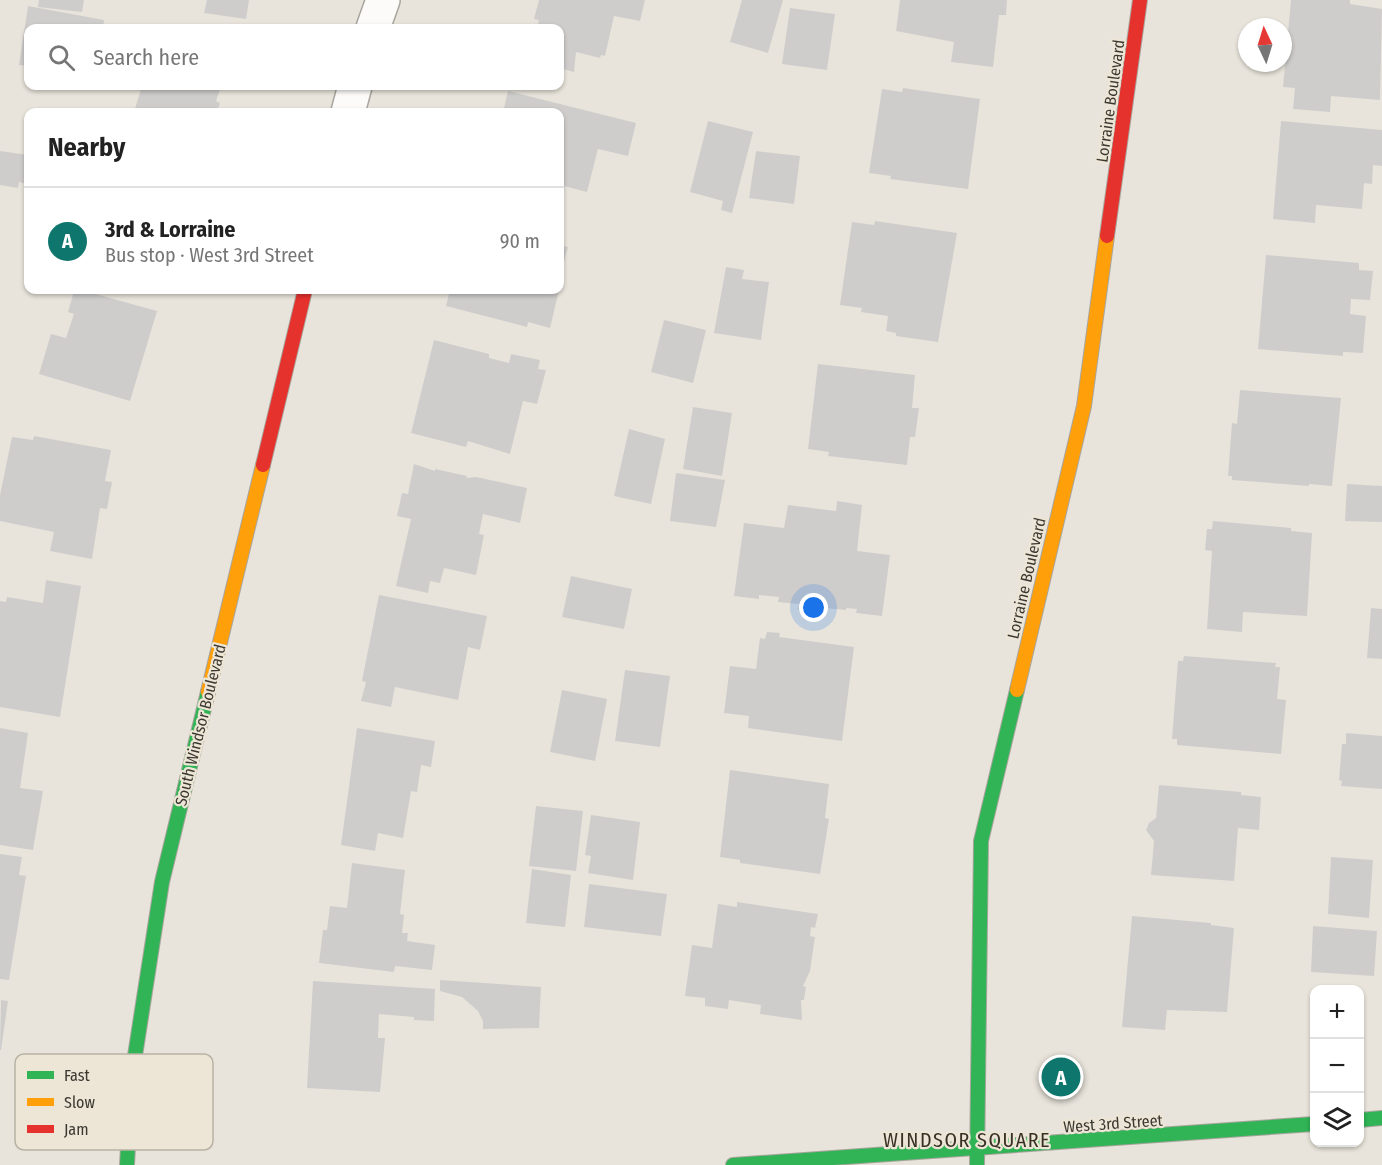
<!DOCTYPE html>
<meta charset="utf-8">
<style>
:root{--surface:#fff;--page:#f2f2f2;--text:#222;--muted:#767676;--line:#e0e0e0;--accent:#0f766e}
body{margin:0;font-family:"Fira Sans Condensed",sans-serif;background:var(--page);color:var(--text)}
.controls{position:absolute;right:18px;bottom:18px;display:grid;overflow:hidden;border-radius:12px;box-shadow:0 2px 4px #0004}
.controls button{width:54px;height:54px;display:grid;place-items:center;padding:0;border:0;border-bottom:2px solid var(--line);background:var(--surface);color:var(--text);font:30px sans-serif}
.compass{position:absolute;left:1238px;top:18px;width:54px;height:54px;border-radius:50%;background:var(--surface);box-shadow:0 2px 4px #0004;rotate:356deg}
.you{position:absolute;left:814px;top:608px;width:21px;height:21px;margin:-15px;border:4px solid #fff;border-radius:50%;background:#1a73e8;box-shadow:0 0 0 9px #1a73e833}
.badge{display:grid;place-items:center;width:39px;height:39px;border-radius:50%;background:var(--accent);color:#fff;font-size:20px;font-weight:700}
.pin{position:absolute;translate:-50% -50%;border:3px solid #fff;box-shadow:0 2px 6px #0006}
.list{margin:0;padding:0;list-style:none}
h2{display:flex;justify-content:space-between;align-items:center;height:78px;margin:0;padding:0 24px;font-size:26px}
h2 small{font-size:20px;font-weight:400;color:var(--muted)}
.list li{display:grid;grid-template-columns:39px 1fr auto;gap:18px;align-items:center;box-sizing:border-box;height:108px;padding:0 24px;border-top:2px solid var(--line)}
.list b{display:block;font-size:22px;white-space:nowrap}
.list p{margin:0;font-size:20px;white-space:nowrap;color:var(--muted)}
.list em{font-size:20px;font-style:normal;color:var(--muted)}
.icon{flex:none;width:33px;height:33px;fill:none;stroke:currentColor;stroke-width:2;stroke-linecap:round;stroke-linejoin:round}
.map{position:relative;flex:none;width:1382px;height:1165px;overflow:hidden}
.search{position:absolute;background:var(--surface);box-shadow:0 2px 4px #0004;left:24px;top:24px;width:540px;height:66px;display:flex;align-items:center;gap:15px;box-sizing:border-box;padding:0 21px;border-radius:12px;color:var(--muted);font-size:22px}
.panel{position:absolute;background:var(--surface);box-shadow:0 2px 4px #0004;left:24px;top:108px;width:540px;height:186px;border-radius:12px}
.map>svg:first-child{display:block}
</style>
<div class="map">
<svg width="1382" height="1165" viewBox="0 0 1382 1165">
<rect width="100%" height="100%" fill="#e8e4db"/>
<path fill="#cfcdcc" d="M39 0H84L82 12 38 7Z
M207 0H249L246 19 204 13Z
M539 0H645L640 21 614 16 605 56 601 55 600 58 576 52 574 72 560 68V28H537L539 20 534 19Z
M742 0H783L768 53 730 42Z
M900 0H1007L1006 15H999L993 67 951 62 954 42 896 31Z
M1291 0H1350V4L1382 9 1380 100 1331 96 1330 112 1293 109 1295 88 1283 87Z
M28 6 104 20 103 28H28V66L19 65Z
M790 8 835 14 827 70 782 64Z
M142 86H221L216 101 220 103 217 112H134Z
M903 88 980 99 968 189 890 179 891 176 869 173 882 89 902 92Z
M508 91 636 123 628 156 598 149 587 192 560 185V112H503Z
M708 121 753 132 732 213 721 210 723 201 690 192Z
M1281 121 1382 130V166L1373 165 1372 184 1364 183 1362 209 1316 205 1315 223 1273 219Z
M0 151 28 155V184L19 182 18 188 0 185Z
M756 151 800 156 794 204 749 198Z
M875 221 957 233 938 342 896 336V333L886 331 888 316 861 312 862 308 840 305 852 222 874 225Z
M560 245 568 247 560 276Z
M1266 255 1359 263V270L1373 271 1370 300 1351 299 1350 314 1366 316 1363 353 1343 352V356L1258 349Z
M726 267 744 270 742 279 769 282 761 340 714 333Z
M81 290 157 311 130 401 39 374 51 334 66 338 74 314 68 312 74 291 80 293Z
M450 290H559L550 328 528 322 527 327 446 306Z
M664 320 706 330 693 383 651 372Z
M434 340 489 354V358L509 363 511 354 540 360 538 369 546 370 537 404 523 401 510 454 468 441 466 447 411 433Z
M818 364 915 375 912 408H919L915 437H910L907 465 828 456 829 452 808 449Z
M1240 390 1341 398 1332 486 1309 484V486L1232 480V476H1228L1232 423 1237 424Z
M693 407 732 413 722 476 683 469Z
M629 429 665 439 651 504 614 496Z
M34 436 111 450 105 481 112 482 107 509 100 508 92 559 50 551 54 532 0 521V495L12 437 33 440Z
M414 464 435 471V469L467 476 466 478 476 477 527 488 520 523 483 514 479 534 484 535 476 575 444 568 440 583 430 581 428 593 396 586 411 519 397 516 402 493 408 494Z
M676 473 725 480 716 527 670 521Z
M1347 484 1382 486V522L1345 521Z
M837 501 862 505 857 551 890 555 882 616 856 613 857 609 846 608V610L824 608 823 613 798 610 799 604 778 602 779 597 759 595V599L734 596 744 523 784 528 788 505 836 511Z
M1213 521 1291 528V531L1312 533 1307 616 1243 612 1242 632 1207 629 1212 551 1205 550 1207 529H1212Z
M571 576 632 589 624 629 562 617Z
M46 580 81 586 60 717 0 707V601L6 602 7 597 43 603Z
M379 595 487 616 480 650 468 647 458 700 395 687 391 707 361 701 366 682 362 681Z
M1371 608 1382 609V659L1367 658Z
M767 632 780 633 779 637 854 647 842 741 748 728 749 716 724 713 730 666 756 669 760 638 765 639Z
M1184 656 1276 663 1275 667H1280L1277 699 1286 700 1281 754 1177 745V739H1172L1178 661H1183Z
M625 670 670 676 660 747 615 741Z
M562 690 607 699 595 761 550 752Z
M0 728 28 733 20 788 43 791 33 850 0 845Z
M357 728 435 741 431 767 421 765 417 792 411 791 403 838 378 833 375 851 341 845Z
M1346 733 1382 736V789L1341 786 1342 781 1339 780 1342 744H1346Z
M730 770 829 784 825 818 829 819 820 874 740 863V860L720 857Z
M1159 785 1241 792V795L1261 797 1259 830 1238 828 1234 881 1151 875 1154 841 1146 830 1149 823 1156 818Z
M536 806 583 811 576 871 529 866Z
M591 815 640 822 633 880 588 873 591 856 585 855Z
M0 854 22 857 19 875 26 876 9 980 0 979Z
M1331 857 1373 860 1369 918 1328 914Z
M352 863 405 870 400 914 404 915 402 933H408L407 941 435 945 432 970 395 966 394 972 319 963 323 930H327L330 906 347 908Z
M532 869 571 875 565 927 526 923Z
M589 884 667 894 661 936 584 927Z
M737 902 818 914 815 928 811 927 810 936 815 937 810 971 803 986 806 987 804 1000H801L802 1020 760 1014 761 1005 729 1000 728 1009 705 1006V998L685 996 692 945 712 948 718 904 737 907Z
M1132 916 1211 923V925L1234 928 1227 1012 1167 1010 1165 1030 1122 1027Z
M1313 926 1377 931 1374 976 1311 972Z
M440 980 541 987 539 1028 483 1029V1021L478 1011 462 997 440 991Z
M313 981 435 989 434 1021 414 1020V1017L379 1014 378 1038H385L380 1092 307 1088Z
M1 1000 8 1001 1 1050H0Z"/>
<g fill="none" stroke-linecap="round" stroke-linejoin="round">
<g stroke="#a8a59e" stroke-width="36">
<path id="street" d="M373 28 383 0
M348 112 355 86"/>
</g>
<g stroke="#a8a59e" stroke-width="16">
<path id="fast" d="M1360 1120 1382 1118
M127 1165 132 1075 162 882 208 692
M733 1165 1314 1124
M977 1165 981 841 1017 690"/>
</g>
<g stroke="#a8a59e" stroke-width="16">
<path id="slow" d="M1017 690 1084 406 1107 236
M208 692 263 465"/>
</g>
<g stroke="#a8a59e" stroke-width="16">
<path id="jam" d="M1107 236 1140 0
M263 465 305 290"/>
</g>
<use href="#street" stroke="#fcfbfa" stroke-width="33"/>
<use href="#fast" stroke="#30b455" stroke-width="14"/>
<use href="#slow" stroke="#ff9f0a" stroke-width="14"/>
<use href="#jam" stroke="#e5322d" stroke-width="14"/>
</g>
<g text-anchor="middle" stroke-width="4.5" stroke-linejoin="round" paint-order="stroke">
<g font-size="16" fill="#3a3831" stroke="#ede6d6">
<text transform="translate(1110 101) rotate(-82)" y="6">Lorraine Boulevard</text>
<text transform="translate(1026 578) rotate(-77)" y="6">Lorraine Boulevard</text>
<text transform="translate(200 725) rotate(-76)" y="6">South Windsor Boulevard</text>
<text transform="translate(1113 1123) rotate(-4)" y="6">West 3rd Street</text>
</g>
<g font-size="20" letter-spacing="1.5" fill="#383226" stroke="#ede6d6">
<text x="967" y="1147">WINDSOR SQUARE</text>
</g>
</g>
<rect x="15" y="1054" width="198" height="96" rx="9" fill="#ede6d6" stroke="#b7b2a4" stroke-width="1.5"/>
<rect x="27" y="1071" width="27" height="8" fill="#30b455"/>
<rect x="27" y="1098" width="27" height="8" fill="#ff9f0a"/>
<rect x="27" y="1125" width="27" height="8" fill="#e5322d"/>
<g font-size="16" fill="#3a3831">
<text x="64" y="1081">Fast</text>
<text x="64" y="1108">Slow</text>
<text x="64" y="1135">Jam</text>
</g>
</svg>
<div class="controls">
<button>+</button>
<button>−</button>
<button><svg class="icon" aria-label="layers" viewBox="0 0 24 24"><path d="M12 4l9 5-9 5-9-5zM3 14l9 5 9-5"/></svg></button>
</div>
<svg class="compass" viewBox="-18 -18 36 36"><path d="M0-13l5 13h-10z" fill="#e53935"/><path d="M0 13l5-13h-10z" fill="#767676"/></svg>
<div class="you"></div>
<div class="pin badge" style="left:1061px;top:1077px">A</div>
<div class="search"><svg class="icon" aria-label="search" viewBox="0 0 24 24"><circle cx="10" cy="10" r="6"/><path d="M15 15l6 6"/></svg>Search here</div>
<section class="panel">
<h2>Nearby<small></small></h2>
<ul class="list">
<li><span class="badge">A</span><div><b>3rd &amp; Lorraine</b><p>Bus stop · West 3rd Street</p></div><em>90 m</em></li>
</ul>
</section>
</div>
